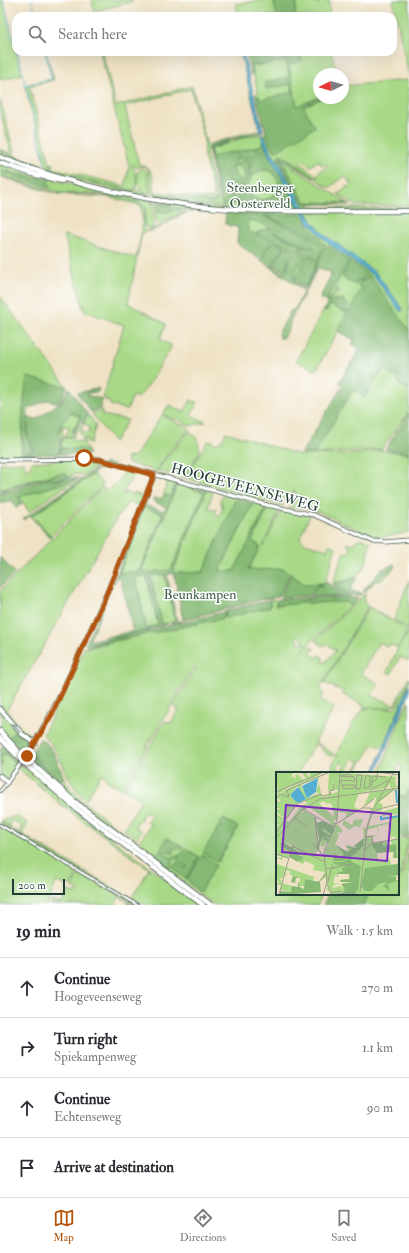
<!DOCTYPE html>
<meta charset="utf-8">
<style>
:root{--surface:#fff;--page:#f7f7f7;--text:#2b2b33;--muted:#7c7c81;--line:#e1e1e2;--accent:#b45309}
body{margin:0;font-family:"IM FELL Double Pica",serif;background:var(--page);color:var(--text)}
.compass{position:absolute;left:313px;top:68px;width:36px;height:36px;border-radius:50%;background:var(--surface);box-shadow:0 4px 16px #0002;rotate:265deg}
.scale{position:absolute;left:12px;bottom:10px;width:53px;box-sizing:border-box;padding-left:4px;border:2px solid #1f3d34;border-top:0;font-size:11px;line-height:14px;white-space:nowrap;color:#1f3d34;-webkit-text-stroke:3px #fff;paint-order:stroke}
.stop{position:absolute;width:12px;height:12px;margin:-9px;border:3px solid #b45309;border-radius:50%;background:#fff}
.stop.end{background:#b45309;border-color:#fff;box-shadow:0 1px 4px #0008}
.list{margin:0;padding:0;list-style:none}
h2{display:flex;justify-content:space-between;align-items:center;height:52px;margin:0;padding:0 16px;font-size:17px}
h2 small{font-size:13px;font-weight:400;color:var(--muted)}
.list li{display:grid;grid-template-columns:26px 1fr auto;gap:12px;align-items:center;box-sizing:border-box;height:60px;padding:0 16px;border-top:1px solid var(--line)}
.list b{display:block;font-size:15px;white-space:nowrap}
.list p{margin:0;font-size:13px;white-space:nowrap;color:var(--muted)}
.list em{font-size:13px;font-style:normal;color:var(--muted)}
.icon{flex:none;width:22px;height:22px;fill:none;stroke:currentColor;stroke-width:2;stroke-linecap:round;stroke-linejoin:round}
.map{position:relative;flex:none;width:409px;height:905px;overflow:hidden}
.search{position:absolute;background:var(--surface);box-shadow:0 4px 16px #0002;left:12px;right:12px;top:12px;height:44px;display:flex;align-items:center;gap:10px;box-sizing:border-box;padding:0 14px;border-radius:12px;color:var(--muted);font-size:15px}
.sheet{height:292px;background:var(--surface)}
nav{display:flex;justify-content:space-around;align-items:center;box-sizing:border-box;height:56px;border-top:1px solid var(--line);background:var(--surface);font-size:11px;color:var(--muted)}
nav a{display:grid;justify-items:center;gap:2px}
nav .on{color:var(--accent)}
.map>svg:first-child{display:block}
</style>
<div class="map">
<svg width="409" height="905" viewBox="0 0 409 905">
<rect width="100%" height="100%" fill="#fff"/>
<filter id="ink" filterUnits="userSpaceOnUse"><feTurbulence type="fractalNoise" baseFrequency=".025" numOctaves="2"/><feDisplacementMap in="SourceGraphic" scale="8" xChannelSelector="R" yChannelSelector="G"/><feConvolveMatrix kernelMatrix="1 2 1 2 8 2 1 2 1" color-interpolation-filters="sRGB"/></filter>
<filter id="wash" filterUnits="userSpaceOnUse"><feTurbulence type="fractalNoise" baseFrequency=".012" numOctaves="4" result="noise"/><feDisplacementMap in="SourceGraphic" scale="16" xChannelSelector="R" yChannelSelector="G"/><feGaussianBlur stdDeviation="0.9" result="paint"/><feColorMatrix in="noise" values="0 0 0 0 0 0 0 0 0 0 0 0 0 0 0 0 0 1.4 0 .05"/><feComposite in="paint" operator="in"/></filter>
<g filter="url(#wash)">
<rect width="100%" height="100%" fill="#efe2c4"/>
<path fill="#a9d987" stroke="#648b5e" fill-rule="evenodd" d="M0 0H3L23 74 0 80Z
M92 0H133V2L94 11Z
M265 0H329L330 16 236 15 238 13 236 4Z
M393 0H409V78Z
M45 52H46L54 80 29 86 51 167 52 163H54L53 168 125 186 129 166 100 52H102L116 106 192 86 207 145 246 133 263 131V132L244 135 208 146 206 153 217 196 216 200 212 202 152 194 148 169 143 166 136 168 132 164C133 170 140 179 136 188L132 190C86 182 43 167 0 151V149L12 154 0 112V100L15 156 46 167 25 85 52 79ZM191 89 205 145 203 153 214 194 212 199 155 192C153 180 154 165 139 165L125 106Z
M249 52H331L338 74H319L320 98 302 105 303 107 322 98H343V86L407 80 409 88V206L355 205 338 194 351 184 345 176 329 188 317 180 318 173 328 166 327 164 322 166 319 160 311 166 302 161 300 163 316 175V178L280 155 283 161 348 203H307L310 208H409V210H310L312 212H409V411L382 449 314 454 353 390 339 382 360 350 352 344 355 340 338 331 316 370 296 361 328 302 320 298 332 273 314 265 307 287 237 239 242 228 230 226 226 212 186 210 158 224 156 222 155 206 152 201 154 223 153 228 148 229 144 224 146 208 139 202 103 194 62 193 0 175V164L41 177 151 201 225 209V207C149 200 77 184 5 158L0 156V152L68 176 130 191 138 190 151 197 155 196 212 203 217 201 219 197 208 149C213 143 223 142 231 140L209 148 222 202 224 205 210 148 249 136 233 140 244 136 266 134 260 100 259 96H256L255 94 258 93 254 75H251V74L253 73ZM2 170 48 181 50 187 2 172ZM157 203 183 209 158 212Z
M143 168 147 172 150 194C138 193 138 183 137 172Z
M0 176C18 182 44 192 62 194 78 197 137 192 144 209V229L146 231C164 228 175 212 194 211 178 214 168 224 154 230 150 233 146 230 142 233L128 303 166 324 160 339 172 346 147 387 138 398 133 396 127 410 110 405V402L105 400V397H103L124 325 84 311 64 235 136 258C140 241 145 222 140 205L107 197 58 194Z
M0 296 67 387 27 378 23 410 21 455 0 456Z
M191 400 198 403 191 415 206 422 189 426 176 418 175 420 163 414 169 405 184 412Z
M102 410V415L128 420 114 442 92 414Z
M72 411 74 412 73 414 80 416V420L73 429 71 436 65 437 70 427 63 426 62 431 64 437 62 439V436L59 434 62 423Z
M162 415 188 428 189 430 170 451 156 471 127 463 126 458 135 456Z
M89 416 96 425 90 444 87 442V438H85L84 445 88 451 79 448 70 450 61 447 63 439 73 436 79 424 72 440 82 442 83 438 78 430 84 420 81 432 89 433 90 428 84 424 85 419Z
M190 431 197 438 200 450 185 478 157 471 166 458Z
M226 432 300 455 353 454 381 450 409 454V532L385 537 372 536 319 512 302 508 289 507 297 497 294 495 296 492 294 490 291 499 280 497 279 503 283 504V506L185 478 207 442 212 441 217 444 223 439Z
M73 459 96 467 84 475 75 474 69 477 62 474 0 490V463L24 462 25 468 29 469 32 462Z
M129 469 136 471 122 493 124 494 126 491 132 495 134 493 144 497 140 506 129 502 118 516 7 710 19 727 34 741 21 732 0 707V591L103 487 107 492Z
M94 474 103 485 51 536 32 516Z
M77 480 71 484 70 483 29 512 20 497 66 481Z
M167 480 176 482 171 496 164 495Z
M181 483 182 486 191 488 193 487V489L204 492 171 570 151 575H165L175 621 162 624 151 578 147 572 141 571 177 485H180Z
M207 490 213 492 208 508 217 509 215 514 219 516 223 508 220 500 224 495 236 498 235 502 203 572 174 573 172 572Z
M253 503 267 506 264 513 234 571 219 572Z
M144 507 163 513 140 571 117 573 120 571Z
M269 507 280 509 263 546 282 510 310 515 300 538 305 543 327 550 329 545 336 547 325 583 304 584 284 569 248 571 260 546 252 541Z
M360 538 371 542C368 547 369 552 368 557 361 578 354 581 333 583L344 552 348 553 351 547 348 546V543L351 544Z
M146 576 158 625 147 630 135 577Z
M409 580V629L394 620Z
M365 594 364 602 368 606 320 688 324 694 320 701 334 708 315 742 335 755 329 756 321 749 322 747 315 744 298 773H277V894H322L318 905H214L75 799 28 758 31 754 60 780 64 778 71 789 79 798 148 852 149 849 139 841 151 825 147 822 151 815 145 811 139 822 137 821 135 826 141 831 136 839 124 829 141 800 124 790 165 721 171 723 179 709 173 706 196 668 194 667 122 789 107 781 104 775 101 774 86 800C64 782 63 751 43 735L84 648 146 634V631L149 634 223 618 226 611 225 617 270 607V600H277L275 605 303 603 308 598H313L309 599 306 603 347 602 350 606 308 644H306L298 636 296 638 300 644 302 642 307 646 302 652 310 645 314 649 310 654 317 658 319 655 323 658 322 661 325 663 336 650 326 644 323 646 315 640ZM223 819 237 829 218 862ZM167 839H169L179 848H173V854L167 851 162 852 171 858 179 854 177 858 173 860 171 866 169 868 156 858ZM185 848 199 857 186 879 172 868 176 863 184 868 188 867 178 861ZM216 865 199 891 187 880Z
M369 607 408 630 398 648 390 644 388 647 379 642 361 674 379 684 371 695 394 705 409 678V682C399 700 398 711 375 708 371 707 367 706 363 709L365 706 342 694 343 691 324 683Z
M409 632V661L400 657 391 674 387 672 398 648Z
M409 684 384 746 381 747 373 744 355 773H353L360 762 354 758 346 772 342 770 345 765 340 762 337 769H333L332 766C337 754 355 711 367 708 376 706 385 711 395 708Z
M409 701V788L406 797 398 794V778L402 767 399 765 396 773H380L400 719Z
M0 710 33 743 26 756 23 753 26 752 30 743 16 730 8 738 0 729V723L3 719 0 716Z
M5 753 15 764 18 760 21 764 9 778 6 780 0 775V767L3 764 0 760Z
M22 765 89 821 199 905H146L132 897 149 869 62 805 19 769Z
M16 816 28 823 22 834 19 832 22 826 12 820 9 825 12 827 11 830 0 824V822L11 828 1 821Z
M0 825 78 871 72 884 65 885 56 882 47 905H0Z
M15 829 16 831 142 905H138L14 832Z
M398 837 409 839 400 876 402 875 409 851V905H364L368 894H398Z
M80 873 135 905H128L129 902 119 897 115 905H50L52 901 61 904 68 891 76 894 78 890 73 888V884Z"/>
<path fill="#86b974" stroke="#527b54" fill-rule="evenodd" d="M273 0H317L319 3 297 1 295 16H277Z
M246 52H299L302 60 289 65 297 106 319 97 322 98 303 106 315 127 277 151H275L269 142 256 96H259L260 100 293 92 291 84 266 89 265 82 289 77 286 61 252 66 253 73 251 74Z
M228 142 230 143 210 149 213 158 224 153 235 152 237 161 227 170 226 178 231 184V199L234 203H240L222 205 209 148Z
M263 142 300 209 297 207 264 208 246 204C259 206 281 212 290 199L289 194 283 191C265 201 262 210 241 193V189L246 183 243 176 246 178 250 177 251 163 262 154 263 150 259 146 254 150 249 158 239 159 237 152 259 146ZM262 170 272 171 279 182C278 185 279 187 278 189 274 201 260 201 252 197L248 188 251 177Z
M259 148 261 152 249 162V176L245 175 240 166H235L233 168 235 176 243 182 239 193C248 203 262 209 274 200 278 198 280 194 284 193L287 198C276 211 250 203 235 201L232 194 233 183 228 180C228 165 239 161 251 160L257 149Z
M281 154 312 175 315 179 278 156Z
M277 158 281 159 305 202 348 203 351 205 304 204Z
M2 170 48 181 50 187 2 172Z
M157 203 184 209 158 213Z
M226 213 265 216 326 245 322 249 319 259 299 251 301 248H314L312 245 307 246 274 232 268 226 250 220 247 223 248 231 273 242 264 250 263 258 266 254 265 251 274 242 284 246 272 265 282 273 287 270 289 260 297 252 306 256 293 274 294 280 304 288 303 290 237 243 238 227 225 224Z
M301 214 309 226 322 240 264 215Z
M268 228 273 233 305 246 300 247 298 250 256 233Z
M328 246 349 260 335 286 330 292 327 301 320 298 332 273 326 270 325 272 318 267 306 291 305 290 324 249Z
M285 247 296 251 288 259 286 268 283 271 274 265Z
M308 256 318 261 305 287 294 278Z
M350 261 368 274 365 278 358 281 356 285 342 277Z
M369 275 409 330V389L399 384 396 375 394 377 383 370 364 398 353 390 314 454H301L343 385 339 382 360 350 352 344 355 340 338 331 347 313 330 305 327 311 324 310 336 288 340 290 338 294 334 293 330 300 334 302 335 298 339 301 341 298 344 300 343 302 348 305 345 310 348 312 362 288 358 286 361 281 366 280Z
M304 291 305 292 290 321C291 327 286 336 281 339L278 334 291 310 294 311Z
M27 377 67 387 59 403 47 400 28 409 27 437 33 449 31 451 22 454 23 410Z
M69 388 88 415 78 424 73 433 72 432C74 426 80 422 80 416L73 414 72 411 62 423 58 436 62 439 58 454 22 455 32 452 34 449 28 437 27 417 35 420 56 405 60 404Z
M99 388 98 392 88 393V396L102 399 101 408 91 412 77 393Z
M409 413V453L386 449 387 447Z
M61 447 70 450 79 448 88 451V455L59 454Z
M105 463 116 466 115 468 105 465 32 516 51 536 50 538 30 516 24 520 23 519Z
M65 473 69 477 55 480 47 477 0 492V490C21 484 43 476 65 473Z
M50 478 53 481 71 478H80L19 497 22 504 16 508 12 500 0 504V494Z
M176 482 181 483 180 485H177L141 571 147 572 150 576 162 624H168L148 629 149 627 158 625 147 576 135 577 147 630 87 645 85 644 105 602 104 607 89 641 133 631 120 577H117L114 584 113 583 117 573 140 571 163 514 144 507 120 571H118L147 494 149 495 145 505 164 511 166 507 154 502 153 498 160 499 164 495 171 496Z
M193 487 207 490 172 574 167 575 177 621H182L170 624 175 621 165 575H151L149 572 171 570 204 492 192 489Z
M236 498 253 503 219 571H234L267 506 269 507 252 541 260 546 248 570 284 569 290 574 278 597 263 599 183 620 174 573 203 572Z
M0 557 15 573 0 588Z
M394 564 396 567 379 582 376 580 364 593 363 591 381 570Z
M291 575 306 585 324 583 317 586 309 596 280 597Z
M357 578 350 589 357 593H361L362 594C353 599 340 590 333 584Z
M327 583 351 597 311 596 318 586Z
M308 598 303 603 275 605 279 599Z
M313 598H358L350 606 346 602 306 603 309 599Z
M270 600V607L225 618 226 611Z
M225 612 223 618 149 634 147 631Z
M146 631 147 634 84 648 98 643Z
M16 730 30 743 26 752 23 753 8 738Z
M40 739C53 743 59 766 64 778L60 780 31 754Z
M3 746 18 760 15 764 5 753 0 759 3 764 0 767V750Z
M31 756 68 789 66 792 29 759Z
M409 788V837L398 835V801L400 796 405 798Z
M223 819 238 827 217 862 203 853Z
M167 838 183 847 182 849 173 848 174 852 173 854 167 851 162 852 171 858 179 854 177 858 172 861 170 868 155 858Z
M185 848 199 857 186 879 172 868 177 863 184 868 188 867 177 861Z
M202 855 216 865 200 892 187 880Z
M328 894H368L364 905H323Z"/>
<path fill="#54afd2" stroke="#3a7683" d="M240 52H243L263 131 261 132H260Z
M261 135H264L270 149 312 221 325 235 376 273 403 309 402 311H400L374 276 328 243 309 223 269 155Z
M409 686V694L376 773 375 769Z"/>
<g fill="none" stroke-linecap="round" stroke-linejoin="round">
<path stroke="#54afd2" stroke-width="1" d="M3 0 16 49
M32 0 36 16
M17 52 22 72
M23 75 46 166
M26 85 52 79 45 52"/>
</g>
</g>
<g filter="url(#ink)">
<g fill="none" stroke-linecap="round" stroke-linejoin="round">
<g stroke="#3e564a" stroke-width="4">
<path id="minor" d="M0 791 7 783
M0 825 137 905"/>
</g>
<g stroke="#3e564a" stroke-width="5">
<path id="major" d="M0 460 98 459 267 505 314 515 372 541 386 542 409 540
M7 782C37 744 57 703 77 659 106 599 130 537 154 475"/>
</g>
<g stroke="#3e564a" stroke-width="6">
<path id="highway" d="M0 157C78 188 162 205 245 210 300 212 354 211 409 211
M0 163 36 175 62 181
M0 709 22 734 35 743
M0 731 22 755
M0 738 20 759
M27 759 74 801 211 905
M24 763 73 806 203 905
M0 776 7 782"/>
</g>
<use href="#minor" stroke="#fff" stroke-width="2.5"/>
<use href="#major" stroke="#fff" stroke-width="3.5"/>
<use href="#highway" stroke="#fff" stroke-width="4.5"/>
<g stroke="#3e564a" stroke-width="6" stroke-linecap="butt">
<path id="highway-bridge" d="M22 755 27 759
M20 759 24 763"/>
</g>
<use href="#highway-bridge" stroke="#fff" stroke-width="4.5"/>
</g>
<defs><path id="oneway-shaft" d="M-6 0H5M1.5-3L5.5 0L1.5 3" fill="none" stroke-width="1.6" stroke-linecap="round" stroke-linejoin="round"/></defs>
<use stroke="#8f9e9a" href="#oneway-shaft" transform="translate(16 728) rotate(-132)"/>
</g>
<g fill="none" stroke-linecap="round" stroke-linejoin="round" filter="url(#ink)">
<path stroke="#b45309" stroke-width="5" d="M27 756 52 714 103 603 154 475 101 460 84 458"/>
</g>
<g text-anchor="middle" stroke-width="3" stroke-linejoin="round" paint-order="stroke">
<g font-size="14" fill="#426449" stroke="#fff">
<text x="260" y="192">Steenberger<tspan x="260" dy="16">Oosterveld</tspan></text>
<text x="200" y="599">Beunkampen</text>
</g>
<g font-size="14" fill="#1f3d34" stroke="#fff">
<text transform="translate(245 487) rotate(15)" y="5">HOOGEVEENSEWEG</text>
</g>
</g>
<g transform="translate(276 772)">
<rect width="123" height="123" fill="#efe2c4"/>
<path d="M0 0H18L13 8 16 4 20 7 19 3 21 2 26 10 21 0 28 9 31 8 25 0H30L34 7V0H49L33 8 11 16 0 24 2 21ZM52 0 123 5H120L119 11 123 9 119 12 123 15 114 16V12L110 16H113L84 20 123 17 120 18 121 26 118 18 103 30 107 33 105 40 123 35V42L106 44 105 40 97 42 95 45 105 44 106 47 123 44V66L119 67V64L115 66 112 52 102 54 103 63 96 65 97 71 112 69V73L116 72 114 68 123 67V79H121L123 86H118L117 79 101 81 102 88 114 87 115 93 123 91 120 108H123V123H54L56 121 54 120 51 118V115L56 120 51 112 50 105 42 111 49 100 37 98 38 93 29 89 27 92 19 88 28 85 16 78V74L6 69 4 73 14 78 12 86 7 85 6 88 0 86 7 85 0 82V53L4 54 0 51V47L7 50 0 46V42L10 47 0 40V38L4 37 0 35V28L3 30 5 28 0 26 9 18ZM53 0 52 18H58V11H55L58 10 59 18H63L61 20 56 22 55 19 52 24 47 25 45 22 40 24 45 21 43 11 40 20 43 21 31 26 25 13 42 5 43 11V4ZM21 14 31 31 25 34 13 50 10 48 20 33 26 30 19 29 14 23ZM94 20 88 34 100 25V27L97 36 88 37H96L90 56 84 55 87 47 78 48 76 53 68 48 66 52 73 58 79 54 87 56 88 66 79 74 80 77 70 72 72 79 66 78 59 73 63 63 61 60 66 61V57L57 49 61 47 62 40 71 41 69 46 83 38 78 34 83 21ZM48 29 51 32 55 31 59 45 57 39 58 45 43 31ZM33 35 54 50 55 53 47 49V52H40L39 45 29 39 24 41ZM104 44 105 47 115 45 116 50 92 54 95 46ZM41 53V56L47 55V59L55 64 47 61 50 65H46L44 73 48 75 50 71 52 73 49 78 44 74 49 79V86L39 81 43 78ZM101 55 103 63 90 64 91 58ZM62 102H73V107L64 108 65 110 79 109 66 112V121L65 114 57 116V113L65 112 57 111 59 104ZM1 92 38 105 37 109 29 107 30 117 29 114H23L28 117 22 115 24 106 14 103V99L7 98 12 103 8 102 7 106H4L6 111 16 114V120L0 117H4L6 113H0L3 110 0 107 3 106 0 105Z" fill="#a9d987" fill-rule="evenodd"/>
<path d="M39 45 44 48 40 46 41 51 46 49 56 54 57 57 59 55 56 63 47 56V59L55 64 54 66 47 62 54 67 50 65 53 69 47 68 49 66 47 65 44 71 43 77 48 85 41 76 43 67ZM88 66 87 74 79 82 67 89H57L59 82 64 86 68 82 59 72 71 80 76 77 70 75 71 74 81 76 73 71 78 74ZM6 69 22 80 19 81 34 88 28 85 24 90 23 86 22 90 13 85 14 81 10 79H14L4 73ZM113 69 107 70V74L120 72 121 86H117L118 80 101 81 95 72ZM74 86 76 90 69 92 76 90 85 94 82 118 79 120 83 123H66L69 116 65 112 79 110H65L64 108 74 107 73 102H62V105H61L62 100H67L66 96 71 94 60 93 57 90V96L62 97H55L57 90H67ZM123 92V103L112 104 120 105V108H123L112 112 114 119 107 114 112 110 102 112 96 119H89L85 114 89 96ZM17 104 24 106H20L19 110 23 111V115L28 117 29 107 44 110 45 120 4 123V119L15 120 16 114 22 115V111L15 110Z" fill="#86b974"/>
<path d="M42 6 40 20 31 26 26 14ZM22 15 30 27 25 30H20L14 23Z" fill="#54afd2"/>
<path fill="none" stroke="#54afd2" stroke-width="2" d="M120 18 121 31M105 44V47L123 44"/>
<path fill="none" stroke="#9ca08a" stroke-width="1" d="M102 0 123 3M86 3H81L80 17H84L86 3M64 4 78 5 79 8M65 4 73 2 77 5M89 4H94V8L93 16H88V14L90 3M96 10 100 8 102 0M65 11V8L79 9M65 13H79V16L67 17V13M95 15 97 4 110 5M94 18 113 8M0 20 47 0M54 22 53 19 58 18V12M13 25 11 18 54 0M0 26 4 22 13 25M103 29 118 17M21 32 45 22 47 24 55 22M86 36 98 27M27 37 58 55M99 38 123 32M39 45 42 77M19 46 31 55M60 52 86 36H95V39M0 61 21 32M89 65 96 64 97 71M0 66 26 38 44 27 123 16M37 71 48 85M89 78 96 71 123 67M0 82 12 86M50 97 77 92M52 110 55 97M42 111 50 102M51 112 56 123M84 120 91 56 96 40 118 0M54 121 66 119M3 123 16 74 49 90M47 123 51 110 48 80 61 48 64 0M56 123 77 120 79 123"/>
<path fill="#7b2cbf" fill-opacity="0.15" stroke="#7b2cbf" stroke-width="2" d="M10 33 115 42 111 89 6 80Z"/>
<rect width="123" height="123" fill="none" stroke="#1f3d34" stroke-width="2"/>
</g>
</svg>
<svg class="compass" viewBox="-18 -18 36 36"><path d="M0-13l5 13h-10z" fill="#e53935"/><path d="M0 13l5-13h-10z" fill="#7c7c81"/></svg>
<div class="scale">200 m</div>
<div class="stop" style="left:84px;top:458px"></div>
<div class="stop end" style="left:27px;top:756px"></div>
<div class="search"><svg class="icon" aria-label="search" viewBox="0 0 24 24"><circle cx="10" cy="10" r="6"/><path d="M15 15l6 6"/></svg>Search here</div>
</div>
<section class="sheet">
<h2>19 min<small>Walk · 1.5 km</small></h2>
<ul class="list">
<li><svg class="icon" aria-label="ahead" viewBox="0 0 24 24"><path d="M12 20V5M6 11l6-6 6 6"/></svg><div><b>Continue</b><p>Hoogeveenseweg</p></div><em>270 m</em></li>
<li><svg class="icon" aria-label="right" viewBox="0 0 24 24"><path d="M7 20v-9h11M14 6l5 5-5 5"/></svg><div><b>Turn right</b><p>Spiekampenweg</p></div><em>1.1 km</em></li>
<li><svg class="icon" aria-label="ahead" viewBox="0 0 24 24"><path d="M12 20V5M6 11l6-6 6 6"/></svg><div><b>Continue</b><p>Echtenseweg</p></div><em>90 m</em></li>
<li><svg class="icon" aria-label="arrive" viewBox="0 0 24 24"><path d="M6 21V4h12l-3 4 3 4H6"/></svg><div><b>Arrive at destination</b></div></li>
</ul>
</section>
<nav>
<a class="on"><svg class="icon" aria-label="map" viewBox="0 0 24 24"><path d="M3 6l6-2 6 2 6-2v14l-6 2-6-2-6 2zM9 4v14M15 6v14"/></svg>Map</a>
<a><svg class="icon" aria-label="directions" viewBox="0 0 24 24"><path d="M12 3l9 9-9 9-9-9zM9 14v-3h6M13 9l2 2-2 2"/></svg>Directions</a>
<a><svg class="icon" aria-label="saved" viewBox="0 0 24 24"><path d="M7 4h10v16l-5-4-5 4z"/></svg>Saved</a>
</nav>
